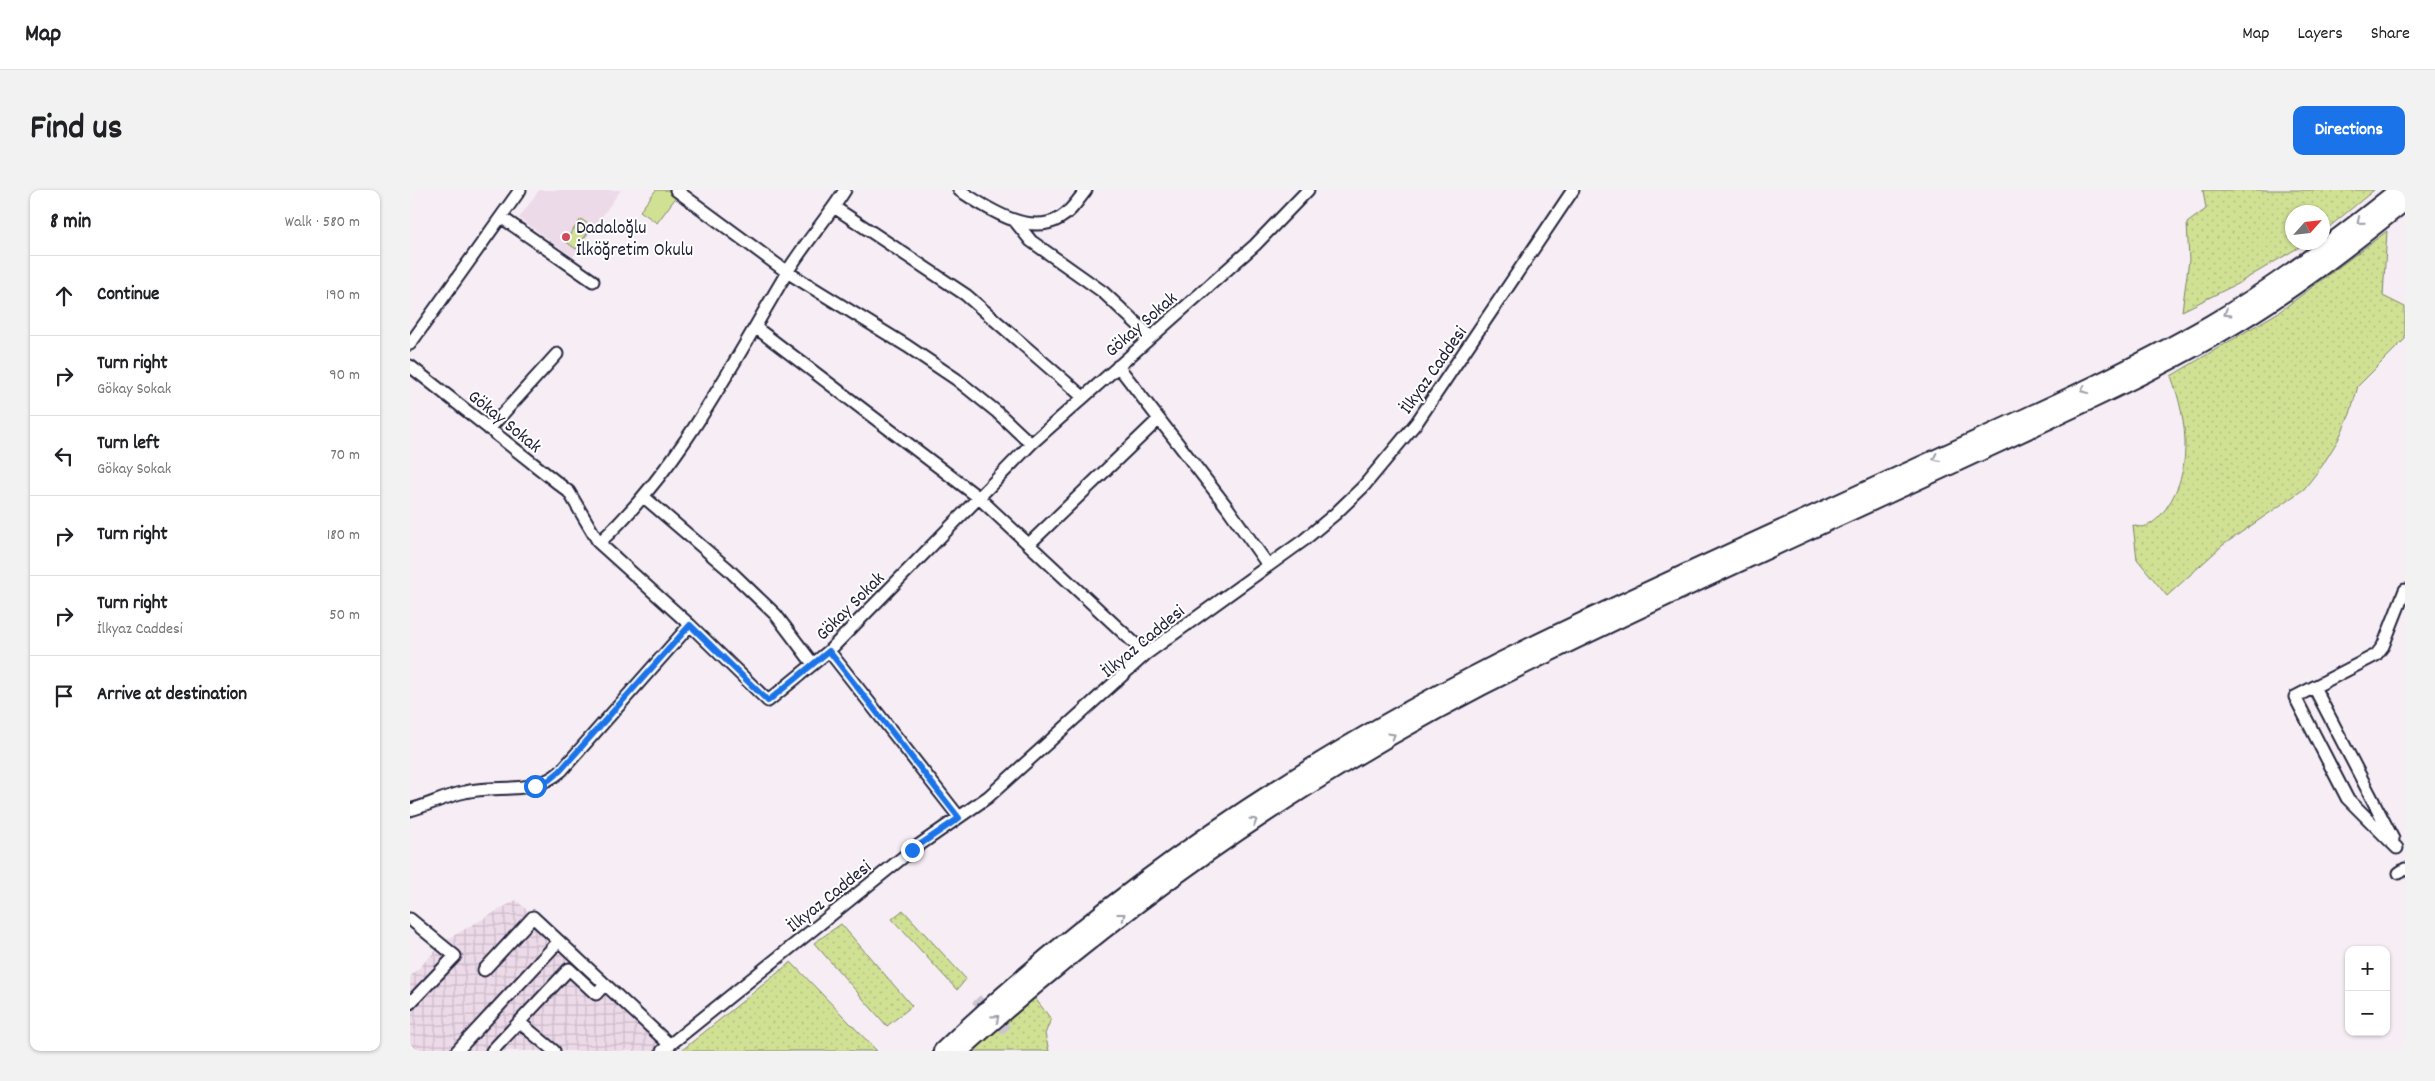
<!DOCTYPE html>
<meta charset="utf-8">
<style>
:root{--surface:#fff;--page:#f2f2f2;--text:#202124;--muted:#757577;--line:#e0e0e0;--accent:#1a73e8}
body{margin:0;font-family:Dekko,sans-serif;background:var(--page);color:var(--text)}
.controls{position:absolute;right:15px;bottom:15px;display:grid;overflow:hidden;border-radius:10px;box-shadow:0 1px 4px #0004}
.controls button{width:45px;height:45px;display:grid;place-items:center;padding:0;border:0;border-bottom:1px solid var(--line);background:var(--surface);color:var(--text);font:25px sans-serif}
.compass{position:absolute;left:1875px;top:15px;width:45px;height:45px;border-radius:50%;background:var(--surface);box-shadow:0 1px 4px #0004;rotate:63deg}
.stop{position:absolute;width:15px;height:15px;margin:-11px;border:4px solid #1a73e8;border-radius:50%;background:#fff}
.stop.end{background:#1a73e8;border-color:#fff;box-shadow:0 1px 5px #0008}
.list{margin:0;padding:0;list-style:none}
h2{display:flex;justify-content:space-between;align-items:center;height:65px;margin:0;padding:0 20px;font-size:21px}
h2 small{font-size:16px;font-weight:400;color:var(--muted)}
.list li{display:grid;grid-template-columns:32px 1fr auto;gap:15px;align-items:center;box-sizing:border-box;height:80px;padding:0 20px;border-top:1px solid var(--line)}
.list b{display:block;font-size:19px;white-space:nowrap}
.list p{margin:0;font-size:16px;white-space:nowrap;color:var(--muted)}
.list em{font-size:16px;font-style:normal;color:var(--muted)}
.icon{flex:none;width:28px;height:28px;fill:none;stroke:currentColor;stroke-width:2;stroke-linecap:round;stroke-linejoin:round}
.map{position:relative;flex:none;width:1995px;height:861px;overflow:hidden;border-radius:10px}
header{display:flex;align-items:center;gap:30px;box-sizing:border-box;height:70px;padding:0 25px;background:var(--surface);border-bottom:1px solid var(--line)}
header strong{font-size:24px}
nav{display:flex;gap:28px;margin-inline-start:auto;font-size:18px}
.intro{display:flex;align-items:center;justify-content:space-between;box-sizing:border-box;height:120px;padding:0 30px}
h1{margin:0;font-size:35px}
.button{padding:12px 22px;border-radius:10px;background:var(--accent);color:#fff;font-size:18px;font-weight:700}
main{display:flex;gap:30px;padding:0 30px}
aside{flex:1;background:var(--surface);border-radius:10px;box-shadow:0 1px 4px #0004}
.map>svg:first-child{display:block}
</style>
<header>
<strong>Map</strong>
<nav><a>Map</a><a>Layers</a><a>Share</a></nav>
</header>
<div class="intro"><h1>Find us</h1><a class="button">Directions</a></div>
<main>
<aside>
<h2>8 min<small>Walk · 580 m</small></h2>
<ul class="list">
<li><svg class="icon" aria-label="ahead" viewBox="0 0 24 24"><path d="M12 20V5M6 11l6-6 6 6"/></svg><div><b>Continue</b></div><em>190 m</em></li>
<li><svg class="icon" aria-label="right" viewBox="0 0 24 24"><path d="M7 20v-9h11M14 6l5 5-5 5"/></svg><div><b>Turn right</b><p>Gökay Sokak</p></div><em>90 m</em></li>
<li><svg class="icon" aria-label="left" viewBox="0 0 24 24"><path d="M17 20v-9H6M10 6l-5 5 5 5"/></svg><div><b>Turn left</b><p>Gökay Sokak</p></div><em>70 m</em></li>
<li><svg class="icon" aria-label="right" viewBox="0 0 24 24"><path d="M7 20v-9h11M14 6l5 5-5 5"/></svg><div><b>Turn right</b></div><em>180 m</em></li>
<li><svg class="icon" aria-label="right" viewBox="0 0 24 24"><path d="M7 20v-9h11M14 6l5 5-5 5"/></svg><div><b>Turn right</b><p>İlkyaz Caddesi</p></div><em>50 m</em></li>
<li><svg class="icon" aria-label="arrive" viewBox="0 0 24 24"><path d="M6 21V4h12l-3 4 3 4H6"/></svg><div><b>Arrive at destination</b></div></li>
</ul>
</aside>
<div class="map">
<svg width="1995" height="861" viewBox="0 0 1995 861">
<defs>
<pattern id="industrial-grid" width="8" height="8" patternUnits="userSpaceOnUse" patternTransform="scale(1.25)"><rect width="8" height="8" fill="#eddae9"/><path d="M0 4h8M4 0v8" fill="none" stroke="#cbbbc9"/></pattern>
<pattern id="grass-dots" width="8" height="8" patternUnits="userSpaceOnUse" patternTransform="scale(1.25)"><rect width="8" height="8" fill="#d1e194"/><path d="M2 2h.1M6 6h.1" fill="none" stroke="#b3c180" stroke-width="1.8" stroke-linecap="round"/></pattern>
</defs>
<rect width="100%" height="100%" fill="#f7eef5"/>
<filter id="ink" filterUnits="userSpaceOnUse"><feTurbulence type="fractalNoise" baseFrequency=".02" numOctaves="2"/><feDisplacementMap in="SourceGraphic" scale="10" xChannelSelector="R" yChannelSelector="G"/><feConvolveMatrix kernelMatrix="1 2 1 2 8 2 1 2 1" color-interpolation-filters="sRGB"/></filter>
<g filter="url(#ink)">
<path fill="#eddae9" d="M129 0H211L163 67 109 28Z"/>
<path fill="url(#industrial-grid)" d="M106 710 271 861H0V787L36 750Z"/>
<path fill="url(#grass-dots)" stroke="#7a8268" d="M1793 0H1964L1913 42 1912 22H1882V52L1896 53 1827 94 1772 121 1779 70 1777 33 1796 19Z
M1977 41 1973 106 1995 117V149L1948 196 1940 224 1928 250 1912 276 1894 299 1813 355 1757 406 1727 369 1723 335C1734 340 1742 334 1750 326 1785 286 1778 232 1761 186L1869 122Z
M493 720 556 789 547 800 482 729Z
M431 734 502 816 477 836 404 753Z
M381 772 467 861H271Z
M624 807 641 829 635 844 639 861H562Z"/>
<path fill="#d1e194" stroke="#7a8268" d="M246 0H258L267 6 247 33 230 21Z
M171 29 182 37 166 59 155 51Z"/>
<g fill="none" stroke-linecap="round" stroke-linejoin="round">
<path stroke="#ccc5d0" stroke-width="11" stroke-dasharray="11 5.5" stroke-linecap="butt" d="M566 809 597 841"/>
<g stroke="#22223b" stroke-width="15">
<path id="minor" d="M266 0 377 82 497 156 546 189 587 222 621 254
M549 0C575 17 618 47 650 28 661 22 668 10 676 0
M424 17 556 105 673 207
M91 27 183 91
M605 31 621 51 693 102 741 147
M345 137 568 307 736 464
M0 154 110 0
M0 176 159 302 189 353 280 435 358 511 419 461 621 254 845 55 898 0
M708 176 817 317 858 375
M79 239 147 164
M234 307 318 379 366 425 403 474
M189 353C270 278 320 178 376 84 393 55 417 29 435 0
M619 354 749 229
M419 461 549 627
M1904 497 1983 649
M0 620C19 615 36 606 55 602 88 594 123 606 151 581L280 435
M1987 658 1937 608 1885 507 1966 465 1973 456 1995 400
M1989 683 1995 679
M0 729 45 766 0 813
M74 780 123 727 260 855
M109 832 144 861
M47 861 149 751
M82 861 159 779 186 804 195 794
M252 861 502 660 578 607 736 464 894 350 925 324 953 297 1007 232 1163 0"/>
</g>
<g stroke="#22223b" stroke-width="20">
<path id="highway" d="M532 861C704 696 907 561 1121 456 1254 391 1390 331 1524 269 1617 226 1711 185 1800 134 1867 95 1928 48 1988 0
M550 861C724 704 918 570 1129 468 1273 397 1420 332 1566 264 1648 226 1731 189 1809 144 1875 107 1935 60 1995 12"/>
</g>
<use href="#minor" stroke="#fff" stroke-width="11"/>
<use href="#highway" stroke="#fff" stroke-width="16"/>
</g>
<defs><path id="oneway-chevron" d="M-2-3.5L2.5 0L-2 3.5" fill="none" stroke-width="1.6" stroke-linecap="round" stroke-linejoin="round" transform="scale(1.25)"/></defs>
<g stroke="#9c9ca7">
<use href="#oneway-chevron" transform="translate(1950 31) rotate(141)"/>
<use href="#oneway-chevron" transform="translate(1817 123) rotate(148)"/>
<use href="#oneway-chevron" transform="translate(1674 200) rotate(155)"/>
<use href="#oneway-chevron" transform="translate(1526 268) rotate(155)"/>
<use href="#oneway-chevron" transform="translate(982 546) rotate(-31)"/>
<use href="#oneway-chevron" transform="translate(844 631) rotate(-33)"/>
<use href="#oneway-chevron" transform="translate(712 726) rotate(-38)"/>
<use href="#oneway-chevron" transform="translate(586 828) rotate(-42)"/>
</g>
</g>
<g fill="none" stroke-linecap="round" stroke-linejoin="round" filter="url(#ink)">
<path stroke="#1a73e8" stroke-width="6" d="M125 596 139 590 150 581 280 435 358 511 419 461 549 628 502 660"/>
</g>
<circle fill="#d1495b" stroke="#fff" stroke-width="2" cx="156" cy="47" r="5"/>
<g text-anchor="middle" stroke-width="4" stroke-linejoin="round" paint-order="stroke">
<g font-size="19" fill="#22223b" stroke="#fff" text-anchor="start">
<text x="166" y="43">Dadaloğlu<tspan x="166" dy="22">İlköğretim Okulu</tspan></text>
</g>
<g font-size="19" fill="#22223b" stroke="#fff">
<text transform="translate(730 133) rotate(-41)" y="7">Gökay Sokak</text>
<text transform="translate(1022 179) rotate(-55)" y="7">İlkyaz Caddesi</text>
<text transform="translate(96 230) rotate(39)" y="7">Gökay Sokak</text>
<text transform="translate(439 415) rotate(-45)" y="7">Gökay Sokak</text>
<text transform="translate(732 450) rotate(-40)" y="7">İlkyaz Caddesi</text>
<text transform="translate(418 705) rotate(-39)" y="7">İlkyaz Caddesi</text>
</g>
</g>
</svg>
<div class="controls">
<button>+</button>
<button>−</button>
</div>
<svg class="compass" viewBox="-18 -18 36 36"><path d="M0-13l5 13h-10z" fill="#e53935"/><path d="M0 13l5-13h-10z" fill="#757577"/></svg>
<div class="stop" style="left:125px;top:596px"></div>
<div class="stop end" style="left:502px;top:660px"></div>
</div>
</main>
